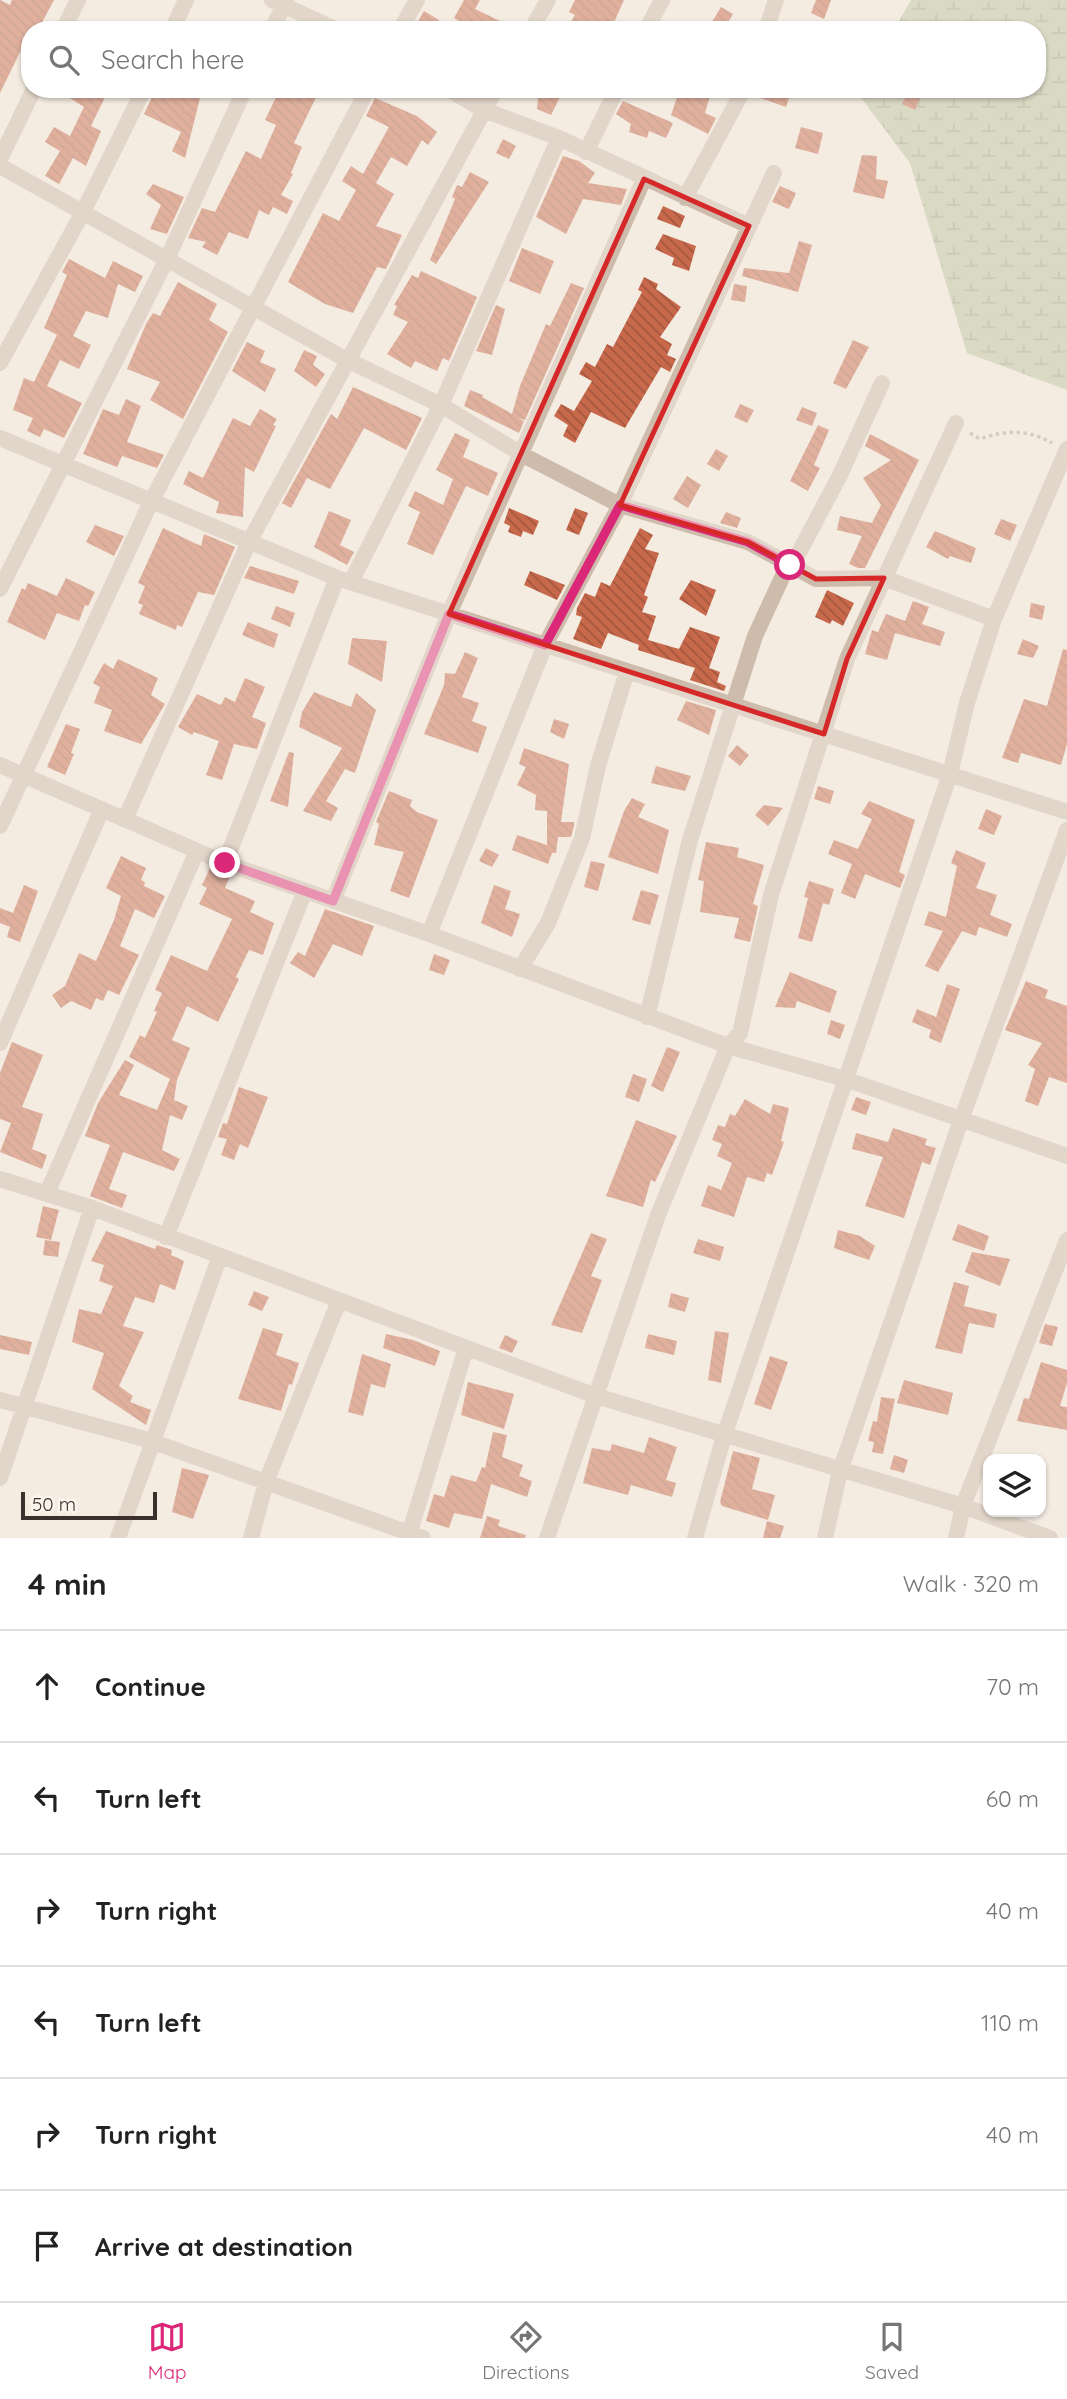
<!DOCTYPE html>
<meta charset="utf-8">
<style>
:root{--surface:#fff;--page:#f2f2f2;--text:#222;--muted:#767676;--line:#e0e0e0;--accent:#db2777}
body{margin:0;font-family:Quicksand,sans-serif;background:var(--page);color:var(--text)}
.controls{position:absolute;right:21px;bottom:21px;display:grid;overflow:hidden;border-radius:14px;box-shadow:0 2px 5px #0004}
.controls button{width:63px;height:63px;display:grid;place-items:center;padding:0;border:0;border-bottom:2px solid var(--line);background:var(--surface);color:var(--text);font:35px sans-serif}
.scale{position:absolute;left:21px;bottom:18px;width:136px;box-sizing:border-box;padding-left:7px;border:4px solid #3b302b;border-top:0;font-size:19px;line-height:24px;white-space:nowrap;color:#3b302b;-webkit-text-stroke:5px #fbf5ee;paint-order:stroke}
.stop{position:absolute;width:21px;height:21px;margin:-16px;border:5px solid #db2777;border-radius:50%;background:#fff}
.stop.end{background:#db2777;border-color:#fff;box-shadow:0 2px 7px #0008}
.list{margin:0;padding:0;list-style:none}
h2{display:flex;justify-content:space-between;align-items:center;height:91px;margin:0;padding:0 28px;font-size:30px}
h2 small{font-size:23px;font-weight:400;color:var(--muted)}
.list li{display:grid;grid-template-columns:46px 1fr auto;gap:21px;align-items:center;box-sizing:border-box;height:112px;padding:0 28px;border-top:2px solid var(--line)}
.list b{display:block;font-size:26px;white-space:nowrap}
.list em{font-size:23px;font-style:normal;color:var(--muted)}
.icon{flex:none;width:38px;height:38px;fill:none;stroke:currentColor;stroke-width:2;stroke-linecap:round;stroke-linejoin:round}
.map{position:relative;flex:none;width:1067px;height:1538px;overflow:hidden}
.search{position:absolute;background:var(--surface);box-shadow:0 2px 5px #0004;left:21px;right:21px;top:21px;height:77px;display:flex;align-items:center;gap:18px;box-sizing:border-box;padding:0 24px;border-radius:28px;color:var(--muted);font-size:26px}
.sheet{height:763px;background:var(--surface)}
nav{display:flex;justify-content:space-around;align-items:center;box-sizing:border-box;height:98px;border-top:2px solid var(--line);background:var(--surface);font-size:19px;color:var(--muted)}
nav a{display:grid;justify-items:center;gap:4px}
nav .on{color:var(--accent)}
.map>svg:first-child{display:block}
</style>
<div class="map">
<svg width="1067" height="1538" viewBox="0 0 1067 1538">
<defs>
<pattern id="wetland-marsh" width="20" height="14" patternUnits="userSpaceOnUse" patternTransform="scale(1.75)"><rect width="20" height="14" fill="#b8c4a0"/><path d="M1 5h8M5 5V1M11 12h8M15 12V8" fill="none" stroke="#97a083"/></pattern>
<pattern id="building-back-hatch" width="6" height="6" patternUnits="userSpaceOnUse" patternTransform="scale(1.75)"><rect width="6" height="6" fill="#c8694b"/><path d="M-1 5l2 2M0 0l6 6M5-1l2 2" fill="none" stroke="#a4573f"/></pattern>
</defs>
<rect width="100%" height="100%" fill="#f4ebe1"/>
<path fill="url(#wetland-marsh)" d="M911 0H1067V390L967 353 910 163 859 95 862 89H1037V30H894Z"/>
<path fill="url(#building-back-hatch)" d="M0 0 10 5 12 0H54L38 30H30V55L21 50 0 93Z
M464 0H480L475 9 519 30H475L454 18Z
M575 0H624L611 29 593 21 587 30H566L575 15 569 12Z
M816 0H831L824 19 811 13Z
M721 7 733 14 724 29 712 22Z
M424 11 439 20 433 30H413Z
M55 89H109L91 126 101 131 86 166 73 158 59 184 45 176 60 151 45 142 54 127 70 136 84 107Z
M156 89H190L201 94 185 158 172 151 181 132 144 114Z
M280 89H320L294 143 302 147 291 173 293 174 281 195 293 201 287 214 273 207 269 215 259 210 248 239 229 232 217 255 202 247 206 242 188 238 202 208 215 212 246 151 261 159 276 125 265 120Z
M539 89H564L551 115 537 109Z
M680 89H712L705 113 716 118 708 134 671 115Z
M754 89H792L786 107 752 95Z
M908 91 921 96 915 110 902 104Z
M375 98 417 116 437 132 428 145 422 140 407 166 391 157 376 183 394 194 376 226 402 235 386 269 377 267 353 313 325 304 288 282 323 213 339 221 356 190 342 181 351 166 363 174 389 127 366 116Z
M623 101 673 123 666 138 649 131 647 138 629 132 631 124 616 114Z
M801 127 823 133 818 154 795 148Z
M503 139 516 146 509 159 496 153Z
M862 155 877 156 876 179 888 181 884 199 853 192Z
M563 156 579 161 595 173 588 183 627 189 621 205 583 199 566 234 536 217Z
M470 172 489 182 436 264 430 260 455 199 452 197 457 185 462 187Z
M153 184 184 197 167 234 150 229 161 205 146 194Z
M780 186 796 193 789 209 772 202Z
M663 206 685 216 680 228 657 219Z
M663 234 696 246 689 271 672 265 674 258 655 249Z
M799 241 812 245 798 292 742 276 744 268 789 273Z
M522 248 554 261 540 294 509 281Z
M69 259 105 278 113 261 143 276 135 292 118 284 108 318 86 311 73 336 91 345 79 369 60 360 47 386 82 403 64 438 44 429 40 437 27 431 33 418 13 410 24 378 34 382 57 335 44 328 67 275 62 272Z
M421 271 477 297 449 361 443 358 437 371 415 361 411 368 387 354 408 322 393 315 397 306 394 305 412 275 418 278Z
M644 277 658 284 656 289 681 307 660 337 672 344 667 355 676 359 670 372 661 367 625 428 591 412 575 443 563 436 568 425 554 416 561 404 574 411 592 381 579 374 586 362 595 367 607 344 613 347 642 292 638 290Z
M178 282 217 304 209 320 228 332 183 419 150 400 160 382 127 369 146 324 153 313 160 316Z
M571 283 584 288 525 420 518 418 524 421 519 433 464 406 470 390 483 395 482 397 512 414 520 386 546 324 550 326Z
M734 284 747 286 745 302 731 300Z
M496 305 505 309 492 355 476 351Z
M853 340 869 347 846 389 833 383Z
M247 342 265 351 260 362 276 369 265 392 232 371Z
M304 350 317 356 313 365 325 374 316 387 294 371Z
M353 387 422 418 406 450 364 428 330 489 307 478 291 508 282 503 331 414 337 419Z
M126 399 141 406 127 442 164 455 157 468 122 456 117 467 83 454 103 409 119 415Z
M740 404 754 410 747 423 734 417Z
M802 407 817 413 812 426 796 420Z
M260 409 277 419 273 425 276 426 254 472 245 467 243 517 216 513 219 502 183 484 189 471 203 478 233 418 250 426Z
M818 425 829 430 814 465 820 468 808 491 790 481Z
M455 433 470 440 463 457 498 473 488 496 466 486 433 555 407 544 420 512 408 506 415 491 443 505 453 479 436 470Z
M870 434 919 460 865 568H858L849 564 862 536 837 530 840 516 872 523 881 505 863 478 891 460 865 446Z
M716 449 728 456 719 471 707 464Z
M687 476 701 485 688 508 673 499Z
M509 508 539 521 533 535 523 531 521 537 508 532 510 526 504 523Z
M575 508 588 513 579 535 566 530Z
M329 511 351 520 340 545 354 552 347 565 314 547Z
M726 512 741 518 737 528 720 523Z
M1001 519 1017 525 1010 541 994 534Z
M95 525 124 536 114 556 86 542Z
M163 528 201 546 204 534 235 547 214 595 198 592 182 627 177 625 176 630 139 614 143 605 138 603 145 586 138 583Z
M640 528 653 535 645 549 659 553 644 595 648 597 642 612 656 616 648 640 679 649 690 627 720 637 709 668 720 672 717 682 726 686 724 691 690 680 695 668 638 650 639 645 608 633 601 649 573 639 582 617 576 615 577 608 585 593 595 597 601 582 610 586Z
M935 531 976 548 971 563 950 556 948 559 926 547Z
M250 566 299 581 294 594 244 578Z
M530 571 565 585 557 600 524 585Z
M66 578 95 592 88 606 85 605 79 621 57 613 45 640 7 622 22 588 25 590 28 583 57 596Z
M691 580 716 590 706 616 679 599Z
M827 590 854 603 843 626 832 620 830 624 815 617Z
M913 601 929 607 922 624 945 632 940 646 895 633 887 660 865 654 872 630 878 632 886 614 905 621Z
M1031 603 1045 606 1042 620 1029 617Z
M276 606 295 613 290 627 271 619Z
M248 622 278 634 274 648 242 635Z
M352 638 387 641 382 682 348 664Z
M1023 639 1039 646 1033 658 1017 654Z
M1063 649 1067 650V744L1061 765 1021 753 1018 763 1002 758 1024 699 1047 706Z
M465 652 478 658 462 697 479 703 472 721 487 727 478 753 424 734 444 685 445 673 455 674Z
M118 659 158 678 151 695 165 704 141 744 104 731 112 710 94 703 100 687 93 683 104 663 113 669Z
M245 678 265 687 252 717 266 723 257 749 234 744 222 780 206 775 219 741 194 732 192 735 178 727 197 694 221 705 225 697 235 702Z
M314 692 351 707 356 693 376 710 355 773 345 769 326 801 338 808 331 821 303 811 342 748 299 727 302 712Z
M686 701 716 710 709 735 677 720Z
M554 719 569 724 564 739 550 732Z
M66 724 80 729 71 753 74 754 65 775 47 767Z
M737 745 749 755 740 766 728 756Z
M524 748 569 764 561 822H574V826L571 837H558L556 853H552L548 864 512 850 517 835 547 845V811L535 810 536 795 517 785 526 767 519 764Z
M289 752 294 753 288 807 270 801Z
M656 766 691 776 685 791 651 783Z
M818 786 834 791 830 804 814 799Z
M389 791 412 800 410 806 417 812 438 820 409 898 390 891 404 852 374 845 379 824 376 822Z
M632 798 645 804 638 817 669 830 658 874 608 857 624 811Z
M869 801 915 820 899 872 905 875 900 888 865 874 855 899 841 893 852 864 828 854 834 840 858 849 872 819 861 814Z
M764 805 783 808 768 826 755 815Z
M986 809 1002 816 994 835 978 829Z
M706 842 739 848 737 857 764 865 753 904 758 906 750 942 734 938 739 918 700 912 704 881 698 880Z
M486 848 499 855 492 867 479 861Z
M956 850 986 863 976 888 997 895 990 915 1012 924 1007 937 979 927 976 936 962 931 938 972 925 966 943 931 924 925 929 911 946 917 957 866 951 863Z
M121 856 146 868 141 880 145 882 144 886 165 896 154 918 135 909 120 946 139 955 119 995 108 990 103 1001 96 998 91 1010 71 1001 61 1008 52 995 65 986 79 953 96 961 114 920 121 896 106 888Z
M591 861 605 864 598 891 584 887Z
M210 868 230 876 225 888 255 901 250 912 274 923 263 955 249 950 236 977 239 979 218 1022 187 1006 172 1040 190 1048 177 1080 174 1100 188 1106 182 1120 170 1115 162 1150 180 1159 174 1171 123 1152 109 1189 127 1195 122 1208 90 1196 110 1145 85 1136 98 1103 125 1060 134 1065 119 1095 157 1110 170 1079 129 1057 140 1035 145 1038 157 1012 154 1011 162 993 155 990 171 955 207 971 232 919 199 904 207 888 202 885Z
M809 881 834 889 829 905 823 903 812 942 798 938 808 898 804 897Z
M24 885 38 891 20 942 7 937 10 927 0 923V908L13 913Z
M494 885 511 891 505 909 520 914 512 937 481 923Z
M641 890 659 895 650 925 632 920Z
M325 909 374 926 362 956 333 944 314 978 290 963 298 952 305 956Z
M434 954 450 960 444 975 429 970Z
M790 972 837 991 830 1013 797 1001 795 1008 775 1007Z
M1026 981 1048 990 1045 998 1067 1006V1083L1049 1077 1038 1106 1025 1101 1035 1069 1028 1065 1042 1043 1005 1030Z
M947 984 960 989 941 1043 929 1038 931 1030 912 1022 917 1009 936 1017Z
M831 1020 845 1025 840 1039 827 1034Z
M12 1042 43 1055 22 1107 43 1114 32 1149 47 1155 42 1169 0 1152 11 1123 0 1119V1073Z
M667 1047 680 1052 663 1092 651 1086Z
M633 1074 647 1079 639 1102 625 1097Z
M239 1087 268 1097 248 1148 240 1144 234 1160 221 1155 227 1139 218 1137 223 1123 227 1124Z
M856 1097 871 1102 866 1115 851 1110Z
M745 1099 770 1114 773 1104 789 1108 781 1141 784 1142 772 1175 767 1173 764 1182 747 1177 734 1217 701 1206 708 1185 721 1190 732 1163 717 1156 722 1144 712 1140 718 1125 725 1127 730 1114 735 1116Z
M636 1120 677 1136 655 1182 651 1180 643 1207 606 1196Z
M893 1128 927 1139 925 1145 936 1148 930 1165 922 1162 904 1218 865 1206 883 1157 852 1149 856 1133 888 1142Z
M43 1206 59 1210 51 1240 36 1237Z
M958 1224 989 1236 984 1251 952 1240Z
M838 1230 860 1236 875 1246 869 1260 834 1248Z
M106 1231 155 1249 157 1245 172 1250 171 1255 184 1261 175 1290 160 1284 154 1303 135 1297 123 1326 144 1332 119 1386 133 1396 130 1402 151 1410 146 1425 92 1389 104 1353 72 1342 79 1309 101 1314 113 1286 99 1281 104 1265 91 1261Z
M591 1233 607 1239 591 1276 602 1280 582 1333 551 1325Z
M698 1239 724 1247 720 1261 693 1253Z
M45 1240 60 1242 58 1257 43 1255Z
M972 1252 1010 1259 1000 1286 965 1272Z
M954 1282 969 1286 964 1306 997 1314 994 1328 969 1323 962 1354 935 1348Z
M254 1291 269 1297 262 1311 248 1305Z
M671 1293 689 1298 685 1312 668 1307Z
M1045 1324 1058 1327 1052 1346 1039 1343Z
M263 1328 283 1334 276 1355 299 1363 292 1385 289 1384 281 1411 238 1399Z
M715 1331 729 1333 721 1383 708 1380Z
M386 1334 413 1340 440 1351 435 1366 383 1348Z
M648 1334 677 1341 674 1355 645 1348Z
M0 1335 32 1342 29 1355 0 1349Z
M505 1335 518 1341 512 1353 499 1348Z
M362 1354 391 1364 385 1388 371 1384 363 1416 348 1412Z
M770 1356 788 1362 771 1410 754 1404Z
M1041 1362 1067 1370V1383L1060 1406 1067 1407V1430L1017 1421 1024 1398 1029 1399Z
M904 1380 953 1393 948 1415 897 1403Z
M468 1382 514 1394 504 1429 461 1415Z
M881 1397 895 1399 883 1454 872 1452 874 1442 868 1441 873 1421 877 1422Z
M493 1432 507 1435 502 1457 523 1465 519 1476 532 1481 527 1497 491 1484 482 1519 454 1513 449 1528 426 1521 434 1494 444 1497 451 1475 476 1482 482 1467 485 1468Z
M649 1437 677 1447 666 1480 676 1483 672 1497 631 1485 628 1495 583 1483 592 1448 610 1451 612 1444 644 1453Z
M733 1451 760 1458 752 1489 775 1495 768 1520 722 1506 720 1502Z
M894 1455 908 1460 904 1473 890 1469Z
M182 1468 209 1475 193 1519 172 1512Z
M487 1516 500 1520 498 1526 526 1535 525 1538H480Z
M767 1521 784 1526 780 1538H763Z"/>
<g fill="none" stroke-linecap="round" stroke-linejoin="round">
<path stroke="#b9a596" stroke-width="3.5" stroke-dasharray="3.5 3.5" stroke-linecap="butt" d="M970 433 980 439C1005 430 1028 429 1052 443"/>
<path stroke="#cdbbac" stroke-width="16" d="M272 0 337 30
M63 30 78 0
M172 30 186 0
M272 30 286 0
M400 30 417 0
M531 30 548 0
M646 30 662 0
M766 30 776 0
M448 89 484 110 559 138 749 226
M586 152 617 89
M0 159 34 89
M0 166 347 360 441 405 523 455 620 505 748 542 816 579 884 578 994 619
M685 198 744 89
M0 363 83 212 144 89
M0 438 337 578 1067 812
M351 582 441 405 559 138
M0 589 167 259 245 89
M0 765 225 863 429 934 728 1046 845 1079 1067 1156
M125 819 249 542 496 89
M0 826 151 502 368 89
M225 863 337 578
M333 901 449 614 644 179
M429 934 545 645 620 505 774 173
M520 969 548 923 582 838 598 766 627 671
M647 1017 690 840 755 636 786 569 795 560 840 475 882 383
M0 1043 102 809
M0 1179 92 1208 596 1396 963 1506 1050 1538
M47 1193 197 851
M166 1237 305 891
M0 1400 145 1439 423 1538
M0 1478 92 1208
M118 1538 220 1256
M251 1538 266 1482 339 1301
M408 1538 466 1348
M547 1538 658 1215 728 1046 740 1033 771 895 847 659 956 423
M695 1538 724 1436 950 774 967 703 994 619 1067 449
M825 1538 840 1471 961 1120 1067 830
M956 1538 963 1506 1067 1240"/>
</g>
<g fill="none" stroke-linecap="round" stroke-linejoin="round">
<path stroke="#db2777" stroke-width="9" d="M225 863 333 901 449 614 545 645 620 505 748 542 790 565"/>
</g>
<path d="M0 0H1067V1538H0ZM644 179 749 226 620 505 748 542 816 579 884 578 847 659 824 734 449 614Z" fill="#f4ebe1" fill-opacity=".55" fill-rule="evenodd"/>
<path fill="none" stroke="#d62828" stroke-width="5" stroke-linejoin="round" d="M644 179 749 226 620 505 748 542 816 579 884 578 847 659 824 734 449 614Z"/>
</svg>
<div class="controls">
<button><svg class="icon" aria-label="layers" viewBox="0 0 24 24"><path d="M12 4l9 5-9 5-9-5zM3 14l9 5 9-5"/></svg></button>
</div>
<div class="scale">50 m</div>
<div class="stop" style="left:790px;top:565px"></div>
<div class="stop end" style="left:225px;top:863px"></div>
<div class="search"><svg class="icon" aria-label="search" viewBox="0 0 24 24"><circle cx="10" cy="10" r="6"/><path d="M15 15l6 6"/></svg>Search here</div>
</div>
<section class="sheet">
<h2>4 min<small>Walk · 320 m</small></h2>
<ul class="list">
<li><svg class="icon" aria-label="ahead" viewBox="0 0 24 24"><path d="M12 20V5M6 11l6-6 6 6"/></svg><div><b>Continue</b></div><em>70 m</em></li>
<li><svg class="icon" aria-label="left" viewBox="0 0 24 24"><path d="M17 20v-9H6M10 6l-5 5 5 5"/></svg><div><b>Turn left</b></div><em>60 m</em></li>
<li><svg class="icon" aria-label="right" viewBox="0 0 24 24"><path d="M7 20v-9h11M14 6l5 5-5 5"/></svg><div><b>Turn right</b></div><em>40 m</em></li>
<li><svg class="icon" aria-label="left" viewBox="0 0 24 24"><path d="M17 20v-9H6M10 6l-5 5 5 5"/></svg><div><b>Turn left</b></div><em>110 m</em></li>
<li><svg class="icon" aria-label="right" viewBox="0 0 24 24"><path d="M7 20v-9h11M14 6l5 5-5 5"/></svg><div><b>Turn right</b></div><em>40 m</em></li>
<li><svg class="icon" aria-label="arrive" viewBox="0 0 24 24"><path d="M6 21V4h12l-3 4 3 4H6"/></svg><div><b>Arrive at destination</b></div></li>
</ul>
</section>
<nav>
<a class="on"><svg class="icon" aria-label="map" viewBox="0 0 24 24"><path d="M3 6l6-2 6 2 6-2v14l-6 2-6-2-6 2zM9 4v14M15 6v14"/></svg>Map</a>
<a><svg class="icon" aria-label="directions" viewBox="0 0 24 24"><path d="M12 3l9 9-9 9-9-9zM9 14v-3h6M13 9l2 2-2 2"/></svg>Directions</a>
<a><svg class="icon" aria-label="saved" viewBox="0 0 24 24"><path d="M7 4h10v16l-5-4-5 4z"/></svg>Saved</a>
</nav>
